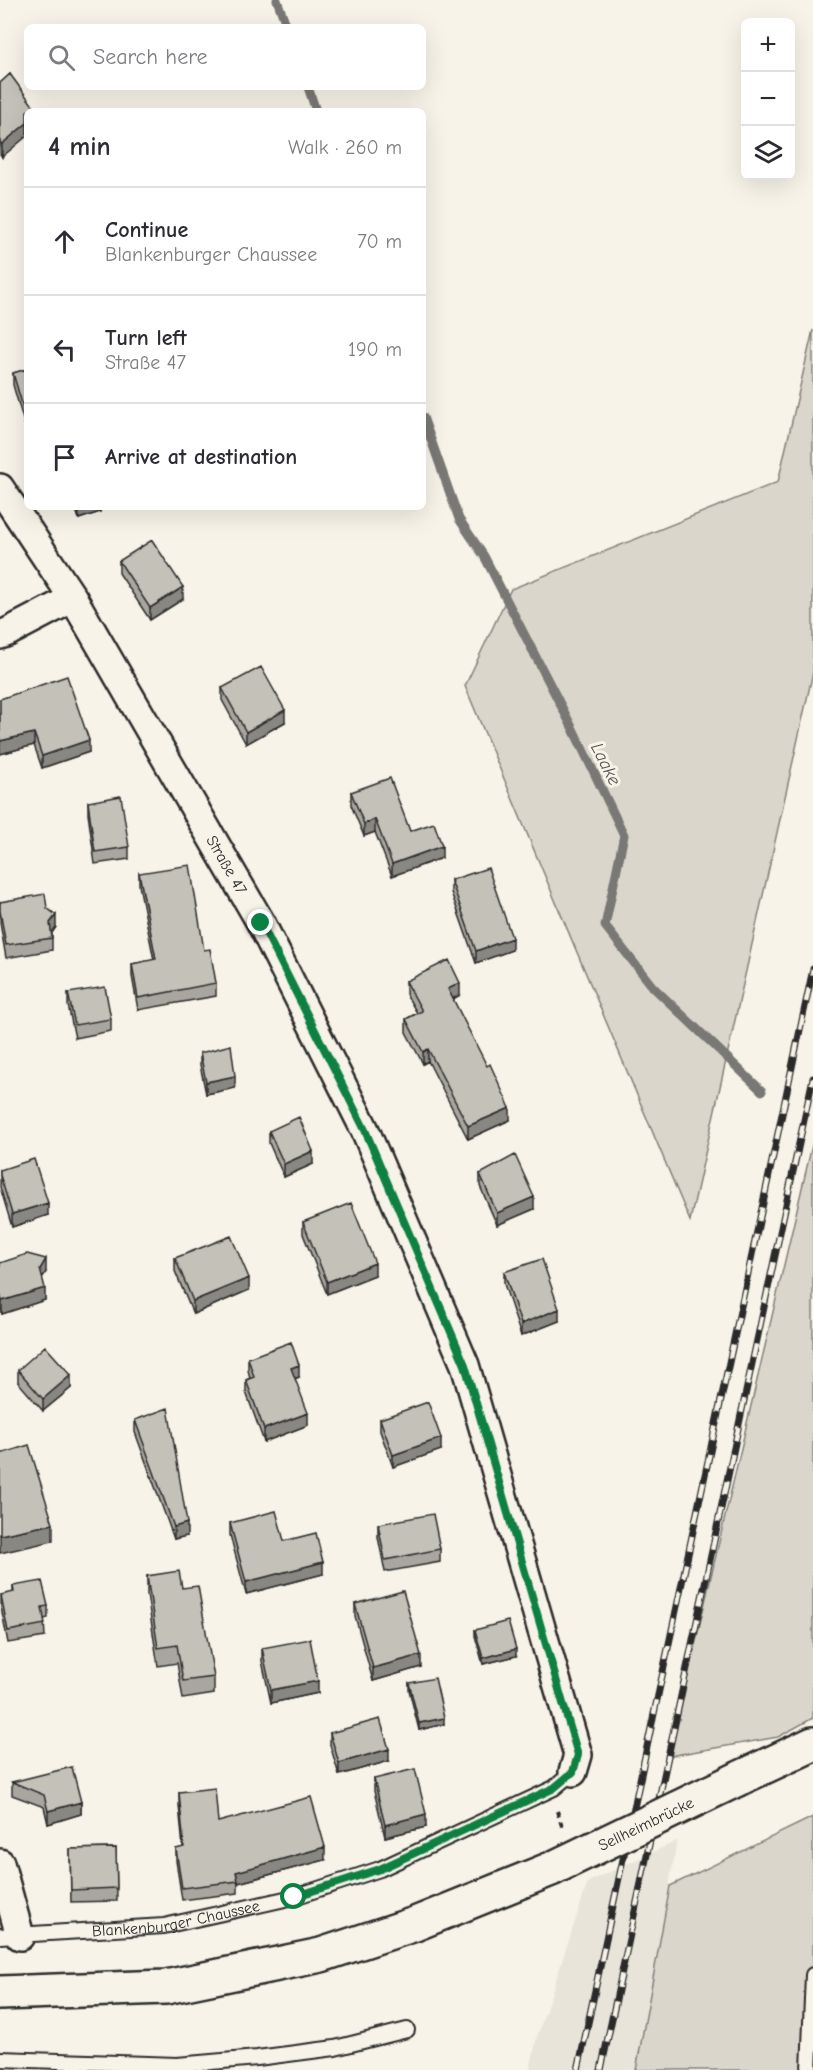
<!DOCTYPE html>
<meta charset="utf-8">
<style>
:root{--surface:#fff;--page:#f7f7f7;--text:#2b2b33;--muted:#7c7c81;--line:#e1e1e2}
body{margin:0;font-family:"Comic Neue",sans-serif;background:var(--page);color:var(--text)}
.controls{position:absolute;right:18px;top:18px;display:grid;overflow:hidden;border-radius:9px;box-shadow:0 6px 24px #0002}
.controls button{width:54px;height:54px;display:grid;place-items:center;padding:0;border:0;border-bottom:2px solid var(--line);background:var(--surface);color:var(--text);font:30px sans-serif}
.stop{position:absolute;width:18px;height:18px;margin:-14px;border:4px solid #0b8043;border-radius:50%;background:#fff}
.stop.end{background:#0b8043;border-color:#fff;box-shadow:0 2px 6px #0008}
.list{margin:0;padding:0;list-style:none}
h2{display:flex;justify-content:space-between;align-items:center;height:78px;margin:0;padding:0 24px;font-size:26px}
h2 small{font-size:20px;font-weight:400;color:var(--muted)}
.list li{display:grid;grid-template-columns:39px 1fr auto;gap:18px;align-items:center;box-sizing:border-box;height:108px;padding:0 24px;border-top:2px solid var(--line)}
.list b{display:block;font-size:22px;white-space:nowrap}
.list p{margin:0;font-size:20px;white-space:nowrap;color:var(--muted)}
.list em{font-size:20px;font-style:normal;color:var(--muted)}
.icon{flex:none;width:33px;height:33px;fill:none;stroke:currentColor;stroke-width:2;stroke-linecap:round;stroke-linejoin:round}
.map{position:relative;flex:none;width:813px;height:2070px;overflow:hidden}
.search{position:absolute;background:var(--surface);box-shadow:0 6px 24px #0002;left:24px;top:24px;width:402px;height:66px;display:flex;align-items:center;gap:15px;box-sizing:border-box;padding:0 21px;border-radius:9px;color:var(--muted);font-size:22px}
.panel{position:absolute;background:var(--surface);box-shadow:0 6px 24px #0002;left:24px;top:108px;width:402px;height:402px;border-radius:9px}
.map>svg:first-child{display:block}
</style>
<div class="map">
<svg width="813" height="2070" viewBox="0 0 813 2070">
<rect width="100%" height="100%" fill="#f7f3e8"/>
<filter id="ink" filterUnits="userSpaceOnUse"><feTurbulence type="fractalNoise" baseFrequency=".0167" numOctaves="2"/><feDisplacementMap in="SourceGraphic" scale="12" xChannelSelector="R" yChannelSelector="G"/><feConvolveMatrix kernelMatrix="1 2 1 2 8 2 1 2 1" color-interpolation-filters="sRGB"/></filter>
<g filter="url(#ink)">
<path fill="#e8e4da" d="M677 1841 636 2070H530L537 2037 588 1882Z"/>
<path fill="#dad6cc" stroke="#82807c" stroke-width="1.5" d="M813 330V672L690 1221 465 686 511 589 778 482Z
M813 1141V1718L778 1737 669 1756Z
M813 1817V2070H636L670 1886Z"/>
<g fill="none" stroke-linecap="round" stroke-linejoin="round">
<path stroke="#7a7874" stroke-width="9" d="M277 0 287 27
M308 87 316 111
M423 417 459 519 484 556 573 729 624 835 605 926 653 987 762 1091"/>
<g stroke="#2b2b2b" stroke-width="18">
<g id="service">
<path id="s1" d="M0 1936 164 1926 294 1897 380 1869 554 1788 573 1772"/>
<path d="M0 2059 177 2065 257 2058 335 2048 407 2030"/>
<path d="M809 2070 813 1975"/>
</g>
</g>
<g stroke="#2b2b2b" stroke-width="32">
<g id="minor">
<path id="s2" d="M0 488 73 598 261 923 365 1130 465 1365 578 1755 573 1772"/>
<path d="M0 635 8 632 73 598"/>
<path d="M0 1863 20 1936"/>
</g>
</g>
<g stroke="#2b2b2b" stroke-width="38">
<path id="secondary" d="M740 1778 813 1744
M0 1993 166 1987 321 1955 415 1924 551 1869"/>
</g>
<path stroke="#2b2b2b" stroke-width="4" stroke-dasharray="6 4.5" stroke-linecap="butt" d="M557 1811 563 1829"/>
<use href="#service" stroke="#f7f3e8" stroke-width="14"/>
<use href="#minor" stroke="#f7f3e8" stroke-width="27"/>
<use href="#secondary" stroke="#f7f3e8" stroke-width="33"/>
<g stroke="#2b2b2b" stroke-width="7">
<path id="rail" d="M578 2070 813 969
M601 2070 813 1078"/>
</g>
<use href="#rail" stroke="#f7f3e8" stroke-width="4.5" stroke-dasharray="14" stroke-linecap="butt"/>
<g stroke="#2b2b2b" stroke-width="38" stroke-linecap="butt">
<g id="secondary-bridge">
<path id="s3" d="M551 1869 740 1778"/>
</g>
</g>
<use href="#secondary-bridge" stroke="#f7f3e8" stroke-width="33"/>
</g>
<path fill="#a9a69f" stroke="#2b2b2b" stroke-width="1.5" d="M10 74 2 157 0 154V83Z
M27 369V433L13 385V373Z
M75 507H100V512L79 519Z
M119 561 183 599 150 620 119 573Z
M222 688 285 722 246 744 222 700Z
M0 699 89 752 42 768 34 745 0 754Z
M351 792 410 831 442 858 392 876 375 832 364 836 351 805Z
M88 802 129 847V859L95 864 88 814Z
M139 873 204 950 216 983V996L138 1010 132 976V964L154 960 139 885Z
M451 880 512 950 476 963 451 892Z
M0 902 47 908 56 927 52 933V950L6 958 0 923Z
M406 981 460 995 453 999 510 1120 468 1139 428 1061 423 1064 406 1032V1019L417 1013 406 994Z
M68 993 111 1019V1031L75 1038 68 1005Z
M200 1053 235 1088 206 1094 200 1065Z
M269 1131 313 1164 284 1177 269 1143Z
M0 1170 48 1215 12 1227 0 1187Z
M480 1174 534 1209 497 1225 480 1186Z
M303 1222 375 1275 327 1294 303 1234Z
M175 1258 249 1290 193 1314 175 1271Z
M0 1263 46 1272 42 1278 45 1300 2 1314 0 1306Z
M504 1272 559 1321 521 1336 504 1284Z
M248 1358 299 1377 295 1379 308 1425 264 1442 246 1392V1380L250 1378 248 1370Z
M18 1370 71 1388 43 1411 18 1382Z
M380 1419 441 1450 393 1467 380 1431Z
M135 1420 187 1536 174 1539 135 1432Z
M230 1523 284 1541 323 1574 246 1594 230 1535Z
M378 1524 440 1549V1562L385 1572 378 1537Z
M147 1576 182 1588 214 1677V1694L183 1699 177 1663 158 1666 147 1594Z
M13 1586 48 1606V1618L44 1619 45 1637 8 1643 1 1607V1595L13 1593Z
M355 1604 421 1667 373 1681 355 1616Z
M475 1630 516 1656 483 1664 475 1636Z
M262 1648 318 1693 271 1703 262 1661Z
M409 1683 444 1724 419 1730 409 1690Z
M330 1733 389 1761 339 1775 330 1745Z
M374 1779 426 1827 385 1837 374 1791Z
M12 1782 81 1802V1814L48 1824 44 1807 12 1795Z
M179 1792 218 1822 325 1860 238 1883V1893L182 1900 176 1861V1849L183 1848 179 1805Z
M116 1848 117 1901 71 1902 70 1849Z"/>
<path fill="#898782" stroke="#2b2b2b" stroke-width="1.5" d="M27 123V136L2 157V144Z
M79 507H100V512L79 519Z
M183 587V599L150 620V608Z
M285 710V722L246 744V732Z
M34 733V745L0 754V741Z
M89 740V752L42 768V756Z
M375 819V832L364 836V824Z
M442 846V858L392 876V864Z
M56 915V927L50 935V923Z
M512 938V950L476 963V951Z
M460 983V995L448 1001V989Z
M428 1049V1061L423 1064V1052Z
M235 1076V1088L206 1094V1082Z
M510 1108V1120L468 1139V1126Z
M313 1151V1164L284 1177V1164Z
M534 1197V1209L497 1225V1213Z
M48 1203V1215L12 1227V1214Z
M46 1259V1272L40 1281V1269Z
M375 1263V1275L327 1294V1282Z
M249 1278V1290L193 1314V1301Z
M45 1288V1300L2 1314V1301Z
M559 1309V1321L521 1336V1324Z
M299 1365V1377L291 1380V1368Z
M71 1375V1388L43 1411V1399Z
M308 1413V1425L264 1442V1429Z
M441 1438V1450L393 1467V1455Z
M187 1523V1536L174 1539V1527Z
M53 1524V1541L0 1553V1535Z
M323 1562V1574L246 1594V1582Z
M516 1649V1656L483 1664V1658Z
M421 1655V1667L373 1681V1668Z
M318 1681V1693L271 1703V1690Z
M444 1718V1724L419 1730V1723Z
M389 1749V1761L339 1775V1763Z
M81 1802V1814L48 1824V1811Z
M426 1814V1827L385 1837V1825Z
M325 1847V1860L238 1883 236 1872Z"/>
<path fill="#c4c1b9" stroke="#2b2b2b" stroke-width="1.5" d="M10 74 37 111H27V123L2 144 0 142V83Z
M27 369V421L13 373Z
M152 540 183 587 150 608 119 561Z
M261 667 285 710 246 732 222 688Z
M67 676 89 740 42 756 34 733 0 741V699Z
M390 778 410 831 434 823 442 846 392 864 375 819 364 824 351 792Z
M121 796 129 847 95 852 88 802Z
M190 865 204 950 210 949 216 983 138 998 132 964 156 959 139 873Z
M488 868 512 938 476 951 451 880Z
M45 894 47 908 56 915 50 923 52 938 6 945 0 911V902Z
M449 960 460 983 448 989 487 1066 490 1064 510 1108 468 1126 428 1049 423 1052 406 1019 422 1011 406 981Z
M105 987 111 1019 75 1025 68 993Z
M231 1045 235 1076 206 1082 200 1053Z
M299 1117 313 1151 284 1164 269 1131Z
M515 1155 534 1197 497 1213 480 1174Z
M34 1159 48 1203 12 1214 0 1175V1170Z
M351 1203 375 1263 327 1282 303 1222Z
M231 1236 249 1278 193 1301 175 1258Z
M27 1254 46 1259 40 1269 45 1288 2 1301 0 1294V1263Z
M542 1259 559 1309 521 1324 504 1272Z
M291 1342 299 1365 291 1368 308 1413 264 1429 246 1380 254 1377 248 1358Z
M45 1346 71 1375 43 1399 18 1370Z
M428 1402 441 1438 393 1455 380 1419Z
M168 1408 187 1523 174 1527 135 1420Z
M29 1445 53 1524 0 1535V1454Z
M276 1511 284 1541 316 1533 323 1562 246 1582 230 1523Z
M433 1514 440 1549 385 1560 378 1524Z
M179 1571 182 1588 198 1586 214 1677 183 1681 177 1645 158 1648 147 1576Z
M42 1581 48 1606 42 1607 45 1624 8 1631 1 1595 14 1592 13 1586Z
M403 1591 421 1655 373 1668 355 1604Z
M508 1621 516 1649 483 1658 475 1630Z
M310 1639 318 1681 271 1690 262 1648Z
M435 1678 444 1718 419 1723 409 1683Z
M380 1719 389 1749 339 1763 330 1733Z
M72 1767 81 1802 48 1811 44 1795 12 1782Z
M415 1769 426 1814 385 1825 374 1779Z
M215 1788 218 1822 311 1797 325 1847 236 1872 238 1881 182 1888 176 1849 184 1847 179 1792Z
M116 1848 117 1888 71 1890 70 1849Z"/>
</g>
<g fill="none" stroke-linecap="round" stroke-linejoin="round" filter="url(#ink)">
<path stroke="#0b8043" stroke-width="8" d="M261 923 365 1130 465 1365 578 1755 573 1772 554 1788 380 1869 294 1897"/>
</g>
<g text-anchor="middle" stroke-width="6" stroke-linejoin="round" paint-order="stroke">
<g font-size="16" fill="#2b2b2b" stroke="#f7f3e8">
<text dy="6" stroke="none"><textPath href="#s2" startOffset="440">Straße 47</textPath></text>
<text dy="6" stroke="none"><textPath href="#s3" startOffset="105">Sellheimbrücke</textPath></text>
<text dy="6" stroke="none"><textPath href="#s1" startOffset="177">Blankenburger Chaussee</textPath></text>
</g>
<g font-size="18" font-style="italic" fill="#53524f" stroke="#f7f3e8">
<text transform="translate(606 764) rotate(63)" y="6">Laake</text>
</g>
</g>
</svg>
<div class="controls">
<button>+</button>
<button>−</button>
<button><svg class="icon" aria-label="layers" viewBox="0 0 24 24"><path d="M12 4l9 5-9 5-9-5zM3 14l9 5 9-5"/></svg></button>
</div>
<div class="stop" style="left:294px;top:1897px"></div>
<div class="stop end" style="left:261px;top:923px"></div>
<div class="search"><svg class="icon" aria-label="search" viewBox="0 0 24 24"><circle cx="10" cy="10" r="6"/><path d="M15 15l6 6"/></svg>Search here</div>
<section class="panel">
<h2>4 min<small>Walk · 260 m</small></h2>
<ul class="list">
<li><svg class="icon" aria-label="ahead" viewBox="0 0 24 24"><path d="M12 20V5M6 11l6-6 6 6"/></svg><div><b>Continue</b><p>Blankenburger Chaussee</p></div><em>70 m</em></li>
<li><svg class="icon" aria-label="left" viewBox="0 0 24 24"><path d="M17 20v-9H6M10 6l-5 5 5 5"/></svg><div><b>Turn left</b><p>Straße 47</p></div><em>190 m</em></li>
<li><svg class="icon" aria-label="arrive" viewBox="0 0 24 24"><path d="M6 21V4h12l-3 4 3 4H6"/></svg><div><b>Arrive at destination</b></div></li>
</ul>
</section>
</div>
